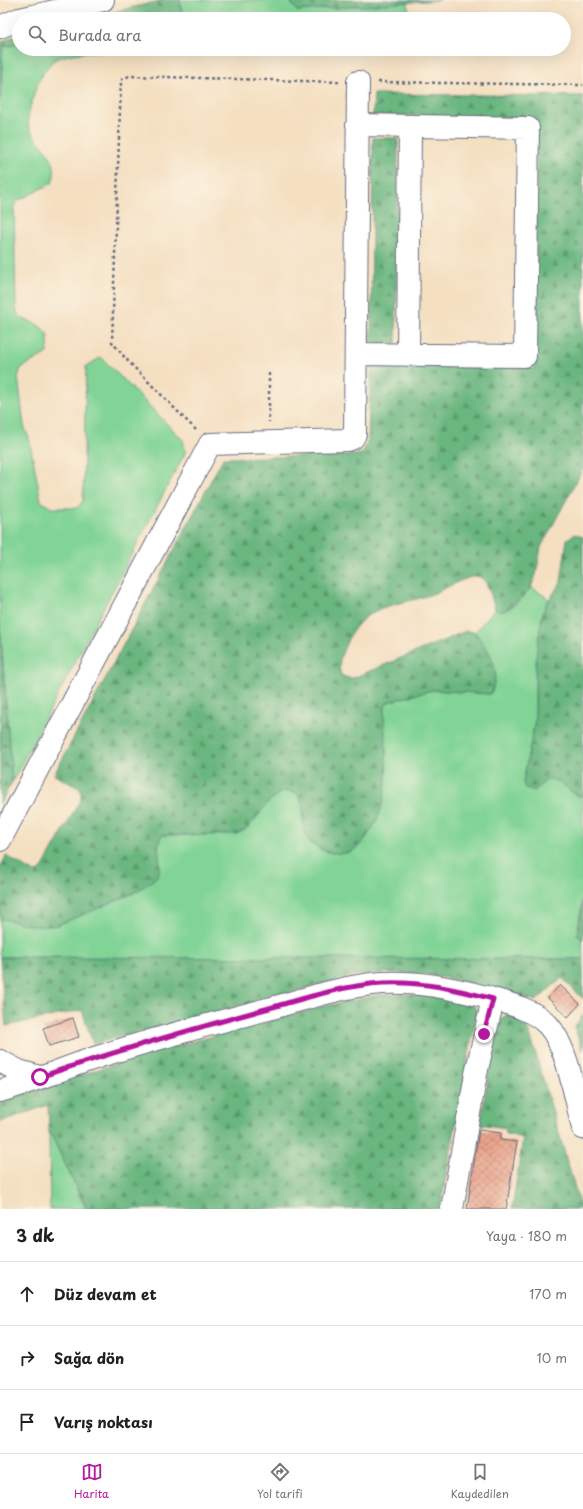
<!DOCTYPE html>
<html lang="tr">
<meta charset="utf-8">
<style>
:root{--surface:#fff;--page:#f2f2f2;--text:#202124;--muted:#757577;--line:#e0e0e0;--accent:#b5179e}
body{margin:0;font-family:"Playpen Sans",sans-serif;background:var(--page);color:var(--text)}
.stop{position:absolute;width:12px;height:12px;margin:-9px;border:3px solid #b5179e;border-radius:50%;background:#fff}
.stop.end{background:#b5179e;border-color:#fff;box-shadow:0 1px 4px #0008}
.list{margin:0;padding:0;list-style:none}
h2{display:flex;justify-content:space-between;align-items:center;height:52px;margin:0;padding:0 16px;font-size:17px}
h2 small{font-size:13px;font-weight:400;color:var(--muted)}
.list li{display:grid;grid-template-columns:26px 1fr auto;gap:12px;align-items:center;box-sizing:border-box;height:64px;padding:0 16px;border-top:1px solid var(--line)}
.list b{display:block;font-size:15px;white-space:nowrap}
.list em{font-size:13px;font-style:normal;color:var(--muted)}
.icon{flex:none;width:22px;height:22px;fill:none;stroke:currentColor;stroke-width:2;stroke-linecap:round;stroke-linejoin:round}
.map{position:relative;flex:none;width:583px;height:1209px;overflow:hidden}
.search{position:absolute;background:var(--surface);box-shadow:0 4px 16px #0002;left:12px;right:12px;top:12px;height:44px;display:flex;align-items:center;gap:10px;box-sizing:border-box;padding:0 14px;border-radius:22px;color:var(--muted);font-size:15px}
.sheet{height:244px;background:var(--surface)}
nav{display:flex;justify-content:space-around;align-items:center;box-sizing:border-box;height:56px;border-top:1px solid var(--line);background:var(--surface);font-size:11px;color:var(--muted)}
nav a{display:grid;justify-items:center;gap:2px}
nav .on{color:var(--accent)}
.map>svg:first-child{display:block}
</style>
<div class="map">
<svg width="583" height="1209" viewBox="0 0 583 1209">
<defs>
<pattern id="forest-firs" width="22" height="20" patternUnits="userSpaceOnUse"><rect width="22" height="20" fill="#69b67f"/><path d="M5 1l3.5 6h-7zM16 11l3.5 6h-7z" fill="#56946b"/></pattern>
<pattern id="building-cross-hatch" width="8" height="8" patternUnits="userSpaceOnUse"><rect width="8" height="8" fill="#eba58d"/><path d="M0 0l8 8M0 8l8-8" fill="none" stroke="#be8776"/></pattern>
</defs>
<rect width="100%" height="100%" fill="#fcf5e5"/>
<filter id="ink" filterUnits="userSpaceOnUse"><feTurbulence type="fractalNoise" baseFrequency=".025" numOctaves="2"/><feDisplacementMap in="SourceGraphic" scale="8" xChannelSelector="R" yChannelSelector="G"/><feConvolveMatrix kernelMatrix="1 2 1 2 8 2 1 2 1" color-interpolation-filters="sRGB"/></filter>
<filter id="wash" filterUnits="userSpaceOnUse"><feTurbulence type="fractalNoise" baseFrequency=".012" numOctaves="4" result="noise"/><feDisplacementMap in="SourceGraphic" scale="16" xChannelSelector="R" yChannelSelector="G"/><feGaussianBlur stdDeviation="0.9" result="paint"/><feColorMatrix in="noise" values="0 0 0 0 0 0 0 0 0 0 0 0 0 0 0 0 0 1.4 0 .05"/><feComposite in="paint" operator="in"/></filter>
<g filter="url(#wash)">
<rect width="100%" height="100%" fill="#f4dfc1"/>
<path fill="#82d496" stroke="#4e827a" d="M180 0H289L298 11 408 2 409 19H182Z
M19 44V49H154C134 50 68 50 54 60 43 70 37 83 33 97 31 105 26 118 29 127 38 148 62 156 52 183L17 201 14 207 16 309 19 317C39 326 53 327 47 353L21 368 18 377 24 426 29 438 41 501 51 508H77L83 501 86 367 101 357 183 440 186 451 12 782 0 623V99L3 47Z
M531 587 549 599 545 606 535 671V720L523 782C532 781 544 778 553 779 565 782 570 795 583 797V899L581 901 583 959 0 957V919C23 921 32 930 57 925L132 894 147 884 159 870 158 841 162 835H224L282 792C315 788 295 825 310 842 316 848 325 850 333 853L384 716 385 706 388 702 432 690 490 694C493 690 493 687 494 683 498 660 487 650 475 632L495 609C507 617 524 596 531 587Z
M49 1130 86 1209H50Z"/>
<path fill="url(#forest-firs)" stroke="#42726e" d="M164 0H180L182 19H83Z
M289 0H440L297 11Z
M19 34V44L3 47 0 99V42Z
M374 94 583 96V469L541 547 536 575 531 587 524 596 504 611H498L495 609C492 600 489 582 480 577 471 573 445 589 435 593 397 608 364 600 345 646 341 656 337 664 341 675L348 678H353L466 631 475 632C487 650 498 660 494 683 493 687 493 691 490 694L432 690 388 702 385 706 384 716C386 763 395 807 360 845 346 861 315 853 306 835 301 824 305 810 301 799 299 794 294 791 289 791 271 790 259 818 247 828 244 831 240 832 236 834L162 835C153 848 165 866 157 876 144 893 78 916 57 925 32 930 23 921 0 919V868L6 856 32 871 37 872 41 870 81 799V789L54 775 223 458 358 455 363 453 368 439 371 366 535 368 537 118 373 115Z
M373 138H398L396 343H371Z
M575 534 583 537V797C572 795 555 775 547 780 542 783 538 788 535 791L525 788 523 782 535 720 536 656 542 616 545 606 561 582 567 539Z
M0 623 12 782 0 804Z
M583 899V939L577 934Z
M0 957 583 959V999L562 978 536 1001C473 984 419 965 353 976L93 1044 82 1010 6 1026Z
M404 994 428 995 472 1004 477 1010 440 1209H87L49 1130 48 1105 0 1122V1102L132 1058 321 1007 379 995Z
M508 1014C519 1018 524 1024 530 1034L581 1209H512L523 1138 506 1134V1128L480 1124 494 1043 502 1018Z
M583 1015V1050L574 1027Z"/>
<g id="blocks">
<path fill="url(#building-cross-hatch)" d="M560 985 580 1004 568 1017 548 998Z
M73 1018 79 1037 49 1046 43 1028Z
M479 1130 501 1133 500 1140 517 1142 506 1209H467Z"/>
</g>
</g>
<g filter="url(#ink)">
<use href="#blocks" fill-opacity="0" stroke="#676d81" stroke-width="1"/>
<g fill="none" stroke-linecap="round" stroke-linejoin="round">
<g stroke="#676d81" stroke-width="24">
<path id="minor" d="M20 19 103 0
M0 27 19 19
M356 354 525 356 528 128 357 125
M408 355 410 126
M0 840 210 444 348 440 353 438 355 434 358 82
M0 1061 19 1071 40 1077
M0 1091C36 1081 71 1065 107 1054 160 1037 214 1023 268 1009 305 999 343 986 382 983 418 981 452 988 486 997 507 1003 533 1009 548 1025 568 1047 575 1098 583 1128
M452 1209 476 1074 493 999"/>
</g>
<path stroke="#676d81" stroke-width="2.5" stroke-dasharray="3 3" stroke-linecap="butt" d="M378 82 583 85
M269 373V422
M196 430 126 359 112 342 121 80 129 76 339 82"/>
<use href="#minor" stroke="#fff" stroke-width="22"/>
</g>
</g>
<g fill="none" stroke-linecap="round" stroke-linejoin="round" filter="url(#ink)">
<path stroke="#b5179e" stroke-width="5" d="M40 1077C111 1052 182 1032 255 1012 296 1001 339 986 382 983 420 981 456 989 493 999L484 1034"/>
</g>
</svg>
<div class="stop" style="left:40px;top:1077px"></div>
<div class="stop end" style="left:484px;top:1034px"></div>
<div class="search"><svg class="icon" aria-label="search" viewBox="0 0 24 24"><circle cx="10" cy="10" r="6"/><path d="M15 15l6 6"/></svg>Burada ara</div>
</div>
<section class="sheet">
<h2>3 dk<small>Yaya · 180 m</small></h2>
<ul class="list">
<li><svg class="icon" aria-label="ahead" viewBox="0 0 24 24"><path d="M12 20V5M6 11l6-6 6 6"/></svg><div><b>Düz devam et</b></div><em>170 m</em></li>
<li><svg class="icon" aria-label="right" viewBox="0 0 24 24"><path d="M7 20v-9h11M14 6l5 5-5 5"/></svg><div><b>Sağa dön</b></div><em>10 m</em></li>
<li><svg class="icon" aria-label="arrive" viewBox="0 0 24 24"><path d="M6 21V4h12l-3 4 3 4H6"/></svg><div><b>Varış noktası</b></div></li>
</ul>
</section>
<nav>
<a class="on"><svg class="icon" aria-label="map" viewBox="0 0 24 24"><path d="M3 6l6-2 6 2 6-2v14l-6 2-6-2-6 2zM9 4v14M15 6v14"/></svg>Harita</a>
<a><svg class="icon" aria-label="directions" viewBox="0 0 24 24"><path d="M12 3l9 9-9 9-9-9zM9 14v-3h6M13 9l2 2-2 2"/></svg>Yol tarifi</a>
<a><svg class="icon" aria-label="saved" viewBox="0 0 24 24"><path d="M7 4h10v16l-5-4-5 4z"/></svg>Kaydedilen</a>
</nav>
